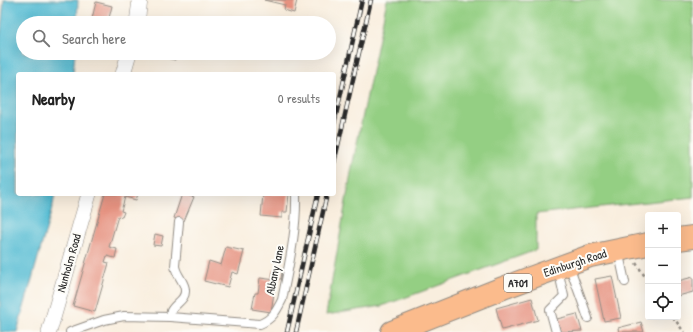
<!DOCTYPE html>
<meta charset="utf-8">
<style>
:root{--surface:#fff;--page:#f6f6f6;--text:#222;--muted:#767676;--line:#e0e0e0}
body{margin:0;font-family:"Patrick Hand",sans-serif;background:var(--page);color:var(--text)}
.controls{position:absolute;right:12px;bottom:12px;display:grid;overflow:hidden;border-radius:4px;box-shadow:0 4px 16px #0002}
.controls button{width:36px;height:36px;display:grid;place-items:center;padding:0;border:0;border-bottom:1px solid var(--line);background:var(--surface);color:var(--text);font:20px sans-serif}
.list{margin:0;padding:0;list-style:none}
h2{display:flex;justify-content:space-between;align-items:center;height:52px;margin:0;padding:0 16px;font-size:17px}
h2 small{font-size:13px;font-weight:400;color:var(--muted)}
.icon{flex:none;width:22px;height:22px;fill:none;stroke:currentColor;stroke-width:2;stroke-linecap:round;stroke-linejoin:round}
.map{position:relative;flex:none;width:693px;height:332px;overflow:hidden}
.search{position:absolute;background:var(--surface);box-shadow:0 4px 16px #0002;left:16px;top:16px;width:320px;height:44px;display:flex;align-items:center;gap:10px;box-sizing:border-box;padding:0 14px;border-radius:22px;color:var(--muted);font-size:15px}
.panel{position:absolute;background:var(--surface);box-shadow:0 4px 16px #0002;left:16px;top:72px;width:320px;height:124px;border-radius:4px}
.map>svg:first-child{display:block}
</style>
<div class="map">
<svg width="693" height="332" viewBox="0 0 693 332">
<rect width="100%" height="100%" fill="#fdfcf7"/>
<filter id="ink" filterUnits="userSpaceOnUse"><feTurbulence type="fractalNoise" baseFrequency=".025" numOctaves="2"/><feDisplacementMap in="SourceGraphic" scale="8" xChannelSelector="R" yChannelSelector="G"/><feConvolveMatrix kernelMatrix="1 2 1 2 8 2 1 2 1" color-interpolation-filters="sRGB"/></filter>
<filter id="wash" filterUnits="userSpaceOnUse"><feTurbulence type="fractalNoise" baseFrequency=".012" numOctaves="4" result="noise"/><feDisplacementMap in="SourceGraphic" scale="16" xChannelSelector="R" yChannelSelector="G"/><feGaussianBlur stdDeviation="0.9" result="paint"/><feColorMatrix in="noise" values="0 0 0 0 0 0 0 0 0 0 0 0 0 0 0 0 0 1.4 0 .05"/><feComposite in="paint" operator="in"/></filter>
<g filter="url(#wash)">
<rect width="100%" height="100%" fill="#f9eede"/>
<path fill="#94cf83" stroke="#607d57" d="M387 0H693V197L536 214V250L382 306 326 315 352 167Z"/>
<path fill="#55bcd3" stroke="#40747f" d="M4 0H78L77 23H23V53H75L73 74H18V194H55L53 205 17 332H0V41Z"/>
<g id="blocks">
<path fill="#e6917f" d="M264 0H297L294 13 284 10 285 5Z
M96 2 112 6 109 18 121 21 120 23H91Z
M160 53H177L175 60 159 56Z
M105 194H138L136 200 125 197 121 211 124 212 122 217 118 216 109 247 117 249 115 258 107 256 105 262 109 263 95 312 73 306Z
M182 194 194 197 184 221 174 218Z
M263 194H289L287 212H282V218L261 216Z
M155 234 163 236 161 246 153 245Z
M226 247 244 251 238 274 232 272 228 287 204 281 209 261 221 265Z
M273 270 282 272 281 279 272 278Z
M612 276 621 318 604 321 595 279Z
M693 277V292L678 296V281Z
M260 278 276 280 271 312 252 309 255 293H258Z
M532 298 538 320 502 330 496 308Z
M577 314 582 331 560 332 557 319Z
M641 322 644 332H619L618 328Z"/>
</g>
</g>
<g filter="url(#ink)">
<use href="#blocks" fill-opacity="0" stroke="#928c84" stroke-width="1"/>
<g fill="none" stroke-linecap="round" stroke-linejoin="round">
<g stroke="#928c84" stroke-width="10">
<path id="service" d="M616 251 620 259 625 282
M569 265 588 318
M170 317 260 324C272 319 276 312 282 300 289 265 297 230 296 194
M70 332 104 320 124 316 170 317C170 317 171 311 171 311 175 303 186 300 185 290 185 282 176 275 175 266L179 222
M556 332 550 310 564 296 558 269"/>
</g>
<g stroke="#928c84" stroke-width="16">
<path id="minor" d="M137 23 140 0
M123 74 129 53
M49 332 89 194"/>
</g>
<g stroke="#928c84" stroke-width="24">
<path id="primary" d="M678 239 693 237
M392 332 503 288 590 256 648 244"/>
</g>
<path stroke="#928c84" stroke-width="2.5" stroke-dasharray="3 3" stroke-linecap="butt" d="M636 263 648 281
M673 317 684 332"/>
<use href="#service" stroke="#fff" stroke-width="8"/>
<use href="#minor" stroke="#fff" stroke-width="15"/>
<use href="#primary" stroke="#fbbb8c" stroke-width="22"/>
<g stroke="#2b2b2b" stroke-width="4.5">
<path id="rail" d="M334 124 362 0
M334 163 371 0
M287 332 318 194
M296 332 327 194"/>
</g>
<use href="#rail" stroke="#fdfcf7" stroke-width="3" stroke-dasharray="9" stroke-linecap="butt"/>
</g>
</g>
<g text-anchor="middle" stroke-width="4" stroke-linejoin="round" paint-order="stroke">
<rect fill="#fdfcf7" stroke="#6a6a68" stroke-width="1" x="504" y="274" width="28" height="18" rx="3"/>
<g font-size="11" font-weight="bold" fill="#2b2b2b">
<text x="518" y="287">A701</text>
</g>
<g font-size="12" fill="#2b2b2b" stroke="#fdfcf7">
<text transform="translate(69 263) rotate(-74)" y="4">Nunholm Road</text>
<text transform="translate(575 263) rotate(-18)" y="4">Edinburgh Road</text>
<text transform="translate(275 270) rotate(-78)" y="4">Albany lane</text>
</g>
</g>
</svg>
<div class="controls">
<button>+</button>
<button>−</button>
<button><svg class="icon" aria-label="locate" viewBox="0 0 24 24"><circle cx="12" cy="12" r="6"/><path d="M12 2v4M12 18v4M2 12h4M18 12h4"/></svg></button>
</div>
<div class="search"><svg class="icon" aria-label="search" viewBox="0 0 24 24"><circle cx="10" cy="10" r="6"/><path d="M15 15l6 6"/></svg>Search here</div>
<section class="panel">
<h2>Nearby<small>0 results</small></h2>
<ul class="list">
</ul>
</section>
</div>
